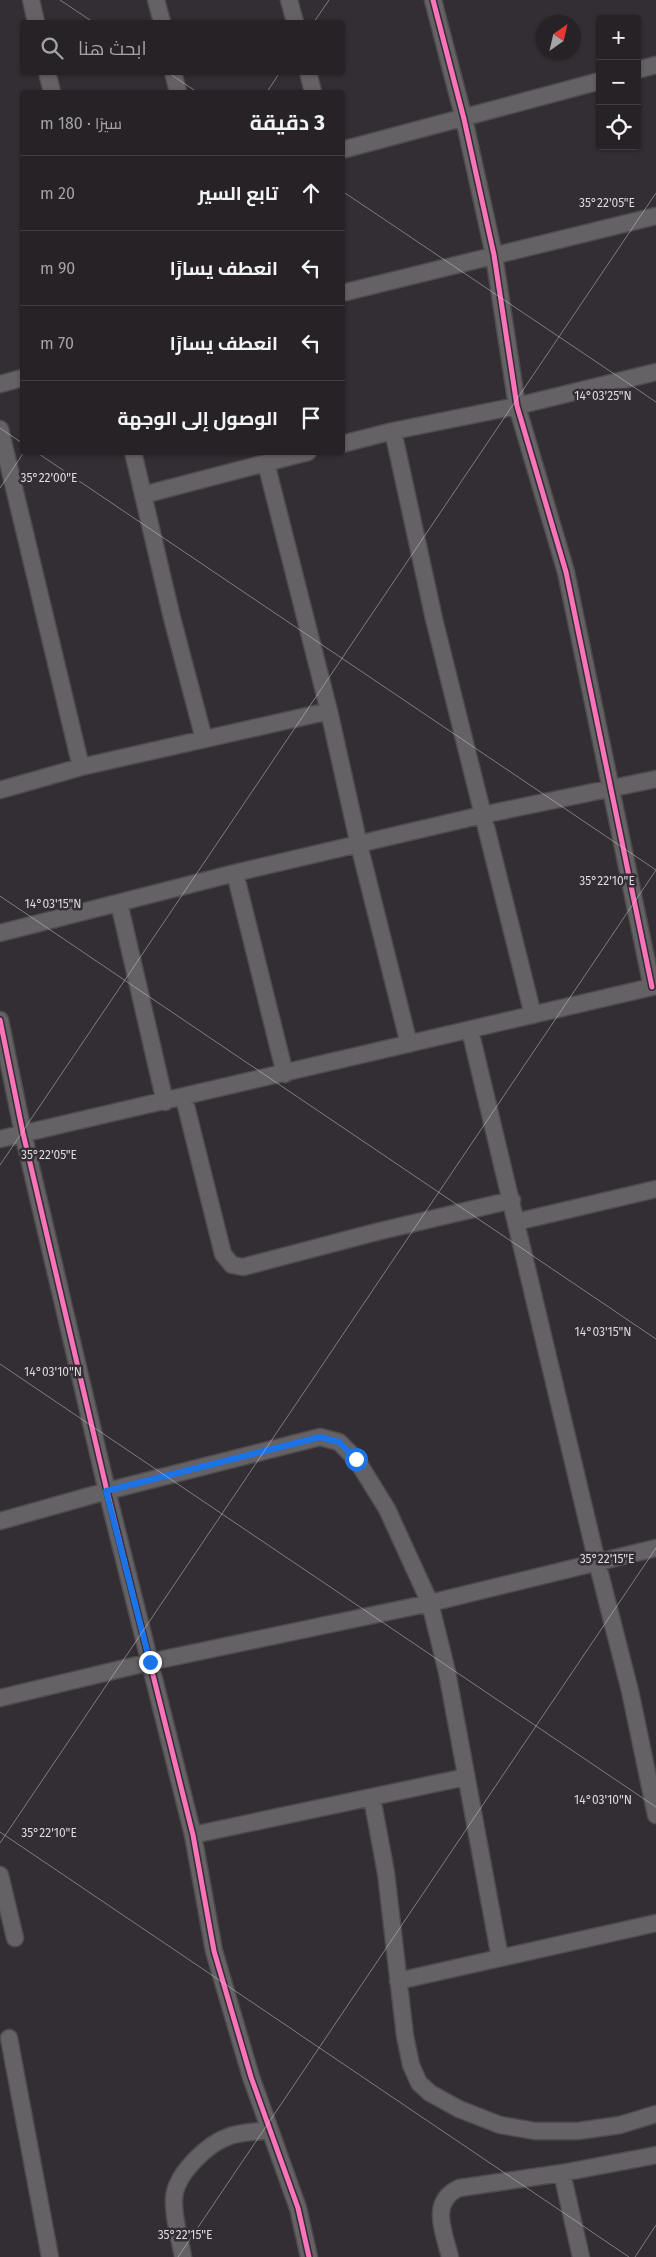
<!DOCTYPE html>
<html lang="ar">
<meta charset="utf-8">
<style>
:root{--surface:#262226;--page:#2e2a2e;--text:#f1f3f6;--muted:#a4a4a7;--line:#423f43}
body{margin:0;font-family:"Fira Sans",Cairo,sans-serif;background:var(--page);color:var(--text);direction:rtl}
.controls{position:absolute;right:15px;top:15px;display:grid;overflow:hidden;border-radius:5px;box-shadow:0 1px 4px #0004}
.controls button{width:45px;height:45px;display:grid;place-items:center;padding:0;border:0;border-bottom:1px solid var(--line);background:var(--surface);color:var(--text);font:25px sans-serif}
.compass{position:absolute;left:536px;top:15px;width:45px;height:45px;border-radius:50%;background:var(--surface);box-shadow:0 1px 4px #0004;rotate:34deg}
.stop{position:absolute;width:15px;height:15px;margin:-11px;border:4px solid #1a73e8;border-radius:50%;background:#fff}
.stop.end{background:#1a73e8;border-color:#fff;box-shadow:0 1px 5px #0008}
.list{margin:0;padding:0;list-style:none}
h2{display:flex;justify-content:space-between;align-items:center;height:65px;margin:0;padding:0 20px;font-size:21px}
h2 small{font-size:16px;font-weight:400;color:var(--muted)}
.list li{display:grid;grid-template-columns:32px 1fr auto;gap:15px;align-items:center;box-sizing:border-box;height:75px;padding:0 20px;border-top:1px solid var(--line)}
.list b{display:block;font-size:19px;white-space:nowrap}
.list em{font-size:16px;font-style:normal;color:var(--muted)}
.icon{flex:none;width:28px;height:28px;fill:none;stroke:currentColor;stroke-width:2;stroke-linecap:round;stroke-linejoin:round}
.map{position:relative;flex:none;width:656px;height:2257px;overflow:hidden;direction:ltr}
.search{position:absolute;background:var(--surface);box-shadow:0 1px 4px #0004;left:20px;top:20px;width:325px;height:55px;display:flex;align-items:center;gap:12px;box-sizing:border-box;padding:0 18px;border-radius:5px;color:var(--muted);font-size:19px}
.panel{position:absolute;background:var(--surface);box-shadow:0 1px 4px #0004;left:20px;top:90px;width:325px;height:365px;border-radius:5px;direction:rtl}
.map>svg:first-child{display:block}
</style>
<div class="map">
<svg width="656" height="2257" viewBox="0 0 656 2257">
<rect width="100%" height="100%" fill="#322e33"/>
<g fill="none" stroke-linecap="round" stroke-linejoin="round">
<g stroke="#4e4a4e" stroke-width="19">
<path id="minor" d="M31 0 36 22
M156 0 162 22
M289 0 295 22
M433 0 464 119 494 255 517 406 566 572 652 987
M637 70 656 65
M47 72 52 92
M173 72 178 92
M308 72 313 92
M342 150 600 81
M342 293 656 216
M0 384 22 378
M0 429 81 767
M393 431 434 619 533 1015
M342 444 393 431 517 406 656 372
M133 452 172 618 204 739
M266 463 329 711 359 845 409 1044
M143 495 308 452
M0 790 81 767 329 711
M235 873 285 1074
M119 903 165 1102
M0 933 235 873 482 815 656 779
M0 1020 23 1133 107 1491 193 1835 214 1951 251 2077 298 2208 309 2257
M470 1030 597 1562 630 1691 656 1815
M184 1098 223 1254 232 1265 243 1267 380 1231 512 1200
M0 1139 656 986
M516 1222 656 1189
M0 1521 107 1491 320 1437 339 1442 356 1459 387 1509 430 1603 447 1672 500 1958
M0 1698 150 1662 430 1603 656 1548
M372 1798 386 1873 405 2036 411 2065 419 2083 430 2093 459 2109 500 2125 535 2131H578L620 2125 656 2114
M193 1835 466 1777
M0 1875 15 1938
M398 1981 656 1923
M9 2038 50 2257
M562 2173 581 2257
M183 2257C180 2239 173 2218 174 2200 174 2175 208 2143 230 2136 242 2132 256 2132 269 2130
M450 2257C444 2232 429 2202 459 2188L562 2173 656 2155"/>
</g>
<use href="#minor" stroke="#646265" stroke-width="16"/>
<g stroke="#332d34" stroke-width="8">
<path id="cycleway" d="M433 0 464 119 494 255 517 406 566 572 652 987
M0 1020 23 1133 107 1491 193 1835 214 1951 251 2077 298 2208 309 2257"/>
</g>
<use href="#cycleway" stroke="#fb73b8" stroke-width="5"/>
</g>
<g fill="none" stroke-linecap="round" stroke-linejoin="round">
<path stroke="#1a73e8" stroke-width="6" d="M150 1662 106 1491 320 1437 339 1442 356 1459"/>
</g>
<path fill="none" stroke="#dedadf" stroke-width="1" stroke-opacity="0.45" d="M60 0 93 22M314 22 329 0M167 72 197 92M267 92 280 72M342 191 656 402M0 428 22 443M36 452 656 870M0 488 24 452M0 896 656 1339M0 1165 656 193M0 1364 656 1807M0 1832 629 2257M0 1843 656 870M178 2257 656 1548M635 2257 656 2225"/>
<g font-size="12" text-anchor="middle" fill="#dedadf" stroke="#332d34" stroke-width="5" stroke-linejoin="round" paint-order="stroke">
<text x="607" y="207">35°22'05"E</text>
<text x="603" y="400">14°03'25"N</text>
<text x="49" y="482">35°22'00"E</text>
<text x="607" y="885">35°22'10"E</text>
<text x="53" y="908">14°03'15"N</text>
<text x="49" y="1159">35°22'05"E</text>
<text x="603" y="1336">14°03'15"N</text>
<text x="53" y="1376">14°03'10"N</text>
<text x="607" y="1563">35°22'15"E</text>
<text x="603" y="1804">14°03'10"N</text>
<text x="49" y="1837">35°22'10"E</text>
<text x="185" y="2239">35°22'15"E</text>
</g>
</svg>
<div class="controls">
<button>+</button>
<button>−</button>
<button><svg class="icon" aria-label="locate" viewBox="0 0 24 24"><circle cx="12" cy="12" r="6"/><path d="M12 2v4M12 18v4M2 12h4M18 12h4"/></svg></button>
</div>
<svg class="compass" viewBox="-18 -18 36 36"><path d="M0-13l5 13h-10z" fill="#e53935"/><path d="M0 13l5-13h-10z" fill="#a4a4a7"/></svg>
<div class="stop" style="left:356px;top:1459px"></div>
<div class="stop end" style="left:150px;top:1662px"></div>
<div class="search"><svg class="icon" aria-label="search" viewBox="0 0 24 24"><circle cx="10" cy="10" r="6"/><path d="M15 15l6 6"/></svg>ابحث هنا</div>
<section class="panel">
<h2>3 دقيقة<small>سيرًا · 180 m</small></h2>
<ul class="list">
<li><svg class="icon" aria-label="ahead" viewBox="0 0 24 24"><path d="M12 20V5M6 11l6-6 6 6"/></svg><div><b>تابع السير</b></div><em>20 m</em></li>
<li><svg class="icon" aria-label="left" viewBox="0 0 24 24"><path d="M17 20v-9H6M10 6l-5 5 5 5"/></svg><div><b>انعطف يسارًا</b></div><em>90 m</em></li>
<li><svg class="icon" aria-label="left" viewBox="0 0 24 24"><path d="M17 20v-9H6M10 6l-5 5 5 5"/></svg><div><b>انعطف يسارًا</b></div><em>70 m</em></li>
<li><svg class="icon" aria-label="arrive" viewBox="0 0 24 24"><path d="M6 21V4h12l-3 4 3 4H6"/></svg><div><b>الوصول إلى الوجهة</b></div></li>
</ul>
</section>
</div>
